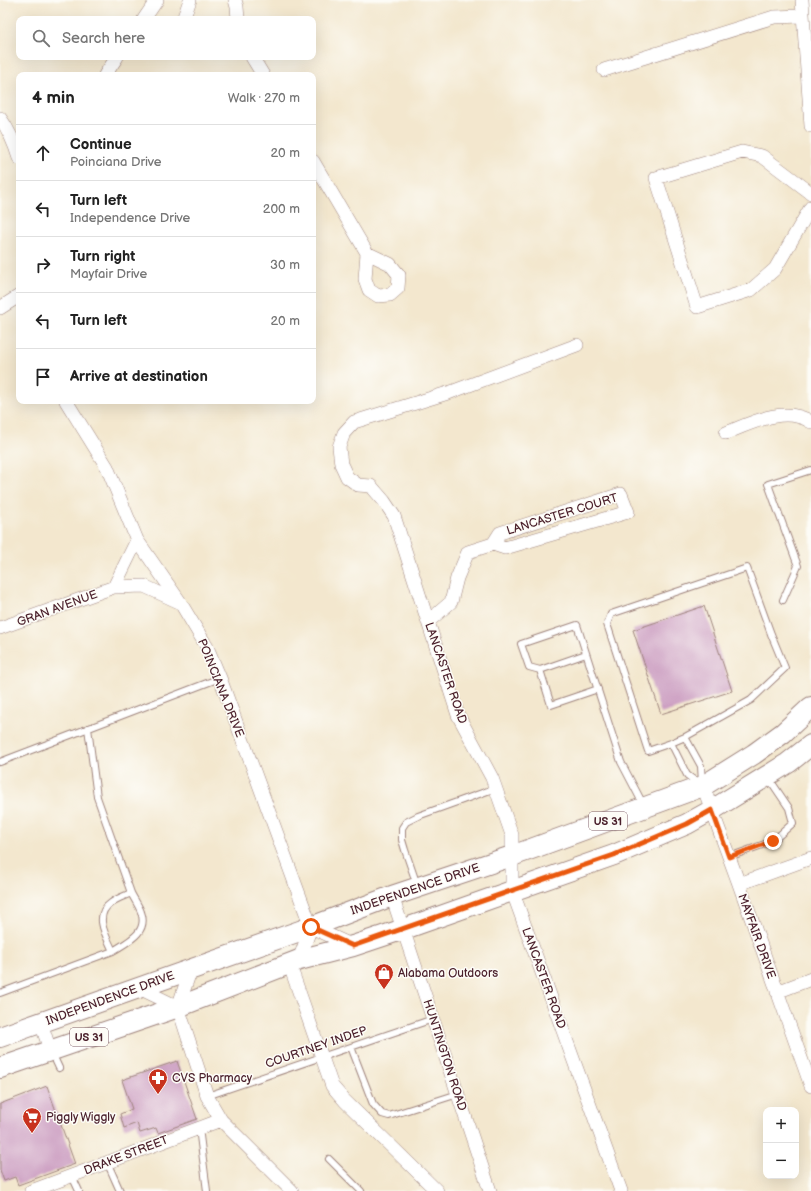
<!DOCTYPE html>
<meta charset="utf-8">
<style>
:root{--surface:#fff;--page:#f2f2f2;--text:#222;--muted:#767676;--line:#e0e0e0}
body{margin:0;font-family:"Balsamiq Sans",sans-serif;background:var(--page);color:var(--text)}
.controls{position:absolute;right:12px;bottom:12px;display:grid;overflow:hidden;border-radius:8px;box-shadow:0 4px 16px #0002}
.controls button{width:36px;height:36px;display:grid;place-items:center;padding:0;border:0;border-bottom:1px solid var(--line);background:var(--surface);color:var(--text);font:20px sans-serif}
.stop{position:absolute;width:12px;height:12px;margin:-9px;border:3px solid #ea580c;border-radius:50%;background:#fff}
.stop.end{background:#ea580c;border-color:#fff;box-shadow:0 1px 4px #0008}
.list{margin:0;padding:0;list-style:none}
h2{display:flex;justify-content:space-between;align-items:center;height:52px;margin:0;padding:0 16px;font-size:17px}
h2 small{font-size:13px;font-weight:400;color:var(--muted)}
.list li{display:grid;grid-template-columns:26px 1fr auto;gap:12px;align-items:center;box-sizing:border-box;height:56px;padding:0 16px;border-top:1px solid var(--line)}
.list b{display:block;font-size:15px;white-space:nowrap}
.list p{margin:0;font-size:13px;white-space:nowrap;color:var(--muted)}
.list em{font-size:13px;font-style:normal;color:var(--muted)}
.icon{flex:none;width:22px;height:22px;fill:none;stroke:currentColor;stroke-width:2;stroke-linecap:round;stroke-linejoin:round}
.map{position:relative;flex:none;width:811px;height:1191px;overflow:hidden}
.search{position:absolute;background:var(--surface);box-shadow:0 4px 16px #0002;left:16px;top:16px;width:300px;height:44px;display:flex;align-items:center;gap:10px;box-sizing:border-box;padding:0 14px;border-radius:8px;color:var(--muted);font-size:15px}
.panel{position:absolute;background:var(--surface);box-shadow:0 4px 16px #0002;left:16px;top:72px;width:300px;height:332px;border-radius:8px}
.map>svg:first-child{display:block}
</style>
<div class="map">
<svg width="811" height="1191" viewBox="0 0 811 1191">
<rect width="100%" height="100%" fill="#fdfcf7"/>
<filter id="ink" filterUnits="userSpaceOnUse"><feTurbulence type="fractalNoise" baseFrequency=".025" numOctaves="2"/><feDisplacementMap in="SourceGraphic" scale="8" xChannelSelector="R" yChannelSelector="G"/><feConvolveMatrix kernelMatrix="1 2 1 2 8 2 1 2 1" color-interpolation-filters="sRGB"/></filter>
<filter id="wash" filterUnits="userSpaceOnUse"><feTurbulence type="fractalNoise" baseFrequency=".012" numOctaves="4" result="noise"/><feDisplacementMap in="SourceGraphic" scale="16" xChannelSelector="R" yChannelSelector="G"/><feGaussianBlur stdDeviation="0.9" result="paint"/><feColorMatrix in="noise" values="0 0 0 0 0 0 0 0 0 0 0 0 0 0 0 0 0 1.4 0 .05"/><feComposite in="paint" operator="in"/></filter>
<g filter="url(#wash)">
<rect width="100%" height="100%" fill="#f3e7ce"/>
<g id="blocks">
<path fill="#cda0c3" d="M704 606 732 691 661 714 633 630Z
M177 1061 197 1119 158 1133 156 1128 140 1133 137 1123 124 1128 120 1114 132 1109 122 1080Z
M47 1086 75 1164 18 1185 15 1177 4 1181 0 1170V1104Z"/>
</g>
</g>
<g filter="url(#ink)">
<use href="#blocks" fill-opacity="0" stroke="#9e837c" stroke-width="1"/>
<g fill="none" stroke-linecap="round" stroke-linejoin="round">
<g stroke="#9e837c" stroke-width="8">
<path id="service" d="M747 568 771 634 785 668 751 700 685 737 671 743 648 751 607 624 611 614Z
M783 600 798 566 768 484 811 470
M586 654 540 670 529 667 521 644 577 625 621 762 643 804
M540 670 551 705 598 689
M88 728 97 797 131 893
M685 737 701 766 702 783
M671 743 687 775 698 783
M0 762 220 678
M729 857 773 841 793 823 789 808 768 777
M417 885 405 850 402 840V828L406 822 418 816 496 788
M131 893C134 899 139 906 141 912 149 933 127 942 113 951 106 936 93 915 111 903 117 898 125 896 131 893Z
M0 993 113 951
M351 1047 373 1104 382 1114 389 1116 458 1094
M52 1053 59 1068
M207 1096 433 1019
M199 1128 207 1191
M329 1159 361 1191
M107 1162 120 1191
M72 1176 79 1191"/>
</g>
<g stroke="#9e837c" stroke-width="14">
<path id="minor" d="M235 0 237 7 238 19
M802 0 811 126
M144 19 157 0
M185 19 184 17 190 0
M252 57 263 75
M604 70 774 17 802 16
M105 75 117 57
M0 118C9 130 15 145 19 158
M313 161 367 253
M811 193 762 156 742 152 656 178 697 307 751 290 775 269 811 207
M367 253 390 264 399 275 398 288 390 295 378 296 369 290 365 279Z
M0 308 19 296
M577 345 451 392 354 422 344 433 339 447 341 464 347 477 358 485 371 486 384 501 394 516 458 715 492 778 512 835V890L621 1191
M66 401 107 467 137 540 180 602 207 647 220 678 311 927 299 960
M726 433C751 423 785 405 811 422
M114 587 144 586 179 602
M429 621 451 602 457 578 468 552 493 544 505 548 628 512 621 494 500 533 493 544
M0 628 114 587 137 540
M703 786 739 884 811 1086
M739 884 811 858
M392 896 490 1191
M311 927 353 946
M289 963 332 1086 345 1101 437 1191
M191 969 178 1007 207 1096 221 1120 292 1191
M139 988 178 1007
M777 992 811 979
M41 1023 50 1050
M31 1191 221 1120"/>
</g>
<g stroke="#9e837c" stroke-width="22">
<path id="primary" d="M0 1037 311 927 392 896 512 856 703 786 754 754 783 733 811 707
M0 1068 178 1007 299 960 353 946 404 929 614 855 687 824 712 810 788 763 811 745"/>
</g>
<use href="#service" stroke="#fff" stroke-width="6"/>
<use href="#minor" stroke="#fff" stroke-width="13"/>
<use href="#primary" stroke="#fff" stroke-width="20"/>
</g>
</g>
<g fill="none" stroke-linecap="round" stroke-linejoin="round" filter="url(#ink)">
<path stroke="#ea580c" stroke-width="5" d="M311 927 353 946 614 855 687 824 712 810 729 857 773 841"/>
</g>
<defs>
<g id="shop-pin" transform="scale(1)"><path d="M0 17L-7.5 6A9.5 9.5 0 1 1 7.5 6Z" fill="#c8321e" stroke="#fdfcf7"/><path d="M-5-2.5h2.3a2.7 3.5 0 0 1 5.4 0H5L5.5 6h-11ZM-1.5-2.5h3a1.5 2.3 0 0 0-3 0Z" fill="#fff"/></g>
<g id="pharmacy-pin" transform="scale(1)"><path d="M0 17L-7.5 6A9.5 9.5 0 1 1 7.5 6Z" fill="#c8321e" stroke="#fdfcf7"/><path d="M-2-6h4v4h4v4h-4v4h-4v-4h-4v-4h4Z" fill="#fff"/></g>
<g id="supermarket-pin" transform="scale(1)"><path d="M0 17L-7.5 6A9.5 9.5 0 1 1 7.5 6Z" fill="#c8321e" stroke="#fdfcf7"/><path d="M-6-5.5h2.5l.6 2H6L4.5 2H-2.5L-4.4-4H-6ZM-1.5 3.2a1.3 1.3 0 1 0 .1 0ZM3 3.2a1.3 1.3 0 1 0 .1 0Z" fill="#fff"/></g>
</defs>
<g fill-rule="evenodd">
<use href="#shop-pin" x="384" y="973"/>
<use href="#pharmacy-pin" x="158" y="1078"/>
<use href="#supermarket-pin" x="32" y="1117"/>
</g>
<g text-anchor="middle" stroke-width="3" stroke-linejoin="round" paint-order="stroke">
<g fill="#fdfcf7" stroke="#806168" stroke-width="1">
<rect x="589" y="812" width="38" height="18" rx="3"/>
<rect x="70" y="1028" width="38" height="18" rx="3"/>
</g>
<g font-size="11" font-weight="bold" fill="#4a1f2b">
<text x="608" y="825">US 31</text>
<text x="89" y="1041">US 31</text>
</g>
<g font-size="12" fill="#4a1f2b" stroke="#fdfcf7">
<text transform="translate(562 514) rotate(-17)" y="4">LANCASTER COURT</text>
<text transform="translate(57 608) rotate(-20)" y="4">GRAN AVENUE</text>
<text transform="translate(446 673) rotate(71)" y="4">LANCASTER ROAD</text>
<text transform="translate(221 688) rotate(68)" y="4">POINCIANA DRIVE</text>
<text transform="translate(415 889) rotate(-19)" y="4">INDEPENDENCE DRIVE</text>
<text transform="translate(757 936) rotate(70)" y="4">MAYFAIR DRIVE</text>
<text transform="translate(544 978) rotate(70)" y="4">LANCASTER ROAD</text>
<text transform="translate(110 998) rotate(-20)" y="4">INDEPENDENCE DRIVE</text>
<text transform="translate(316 1047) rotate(-19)" y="4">COURTNEY INDEP</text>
<text transform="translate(445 1055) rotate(72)" y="4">HUNTINGTON ROAD</text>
<text transform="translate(126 1155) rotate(-21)" y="4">DRAKE STREET</text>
</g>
<g font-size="12" fill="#4a1f2b" stroke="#fdfcf7" text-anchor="start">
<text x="398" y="977">Alabama Outdoors</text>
<text x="172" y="1082">CVS Pharmacy</text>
<text x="46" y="1121">Piggly Wiggly</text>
</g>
</g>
</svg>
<div class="controls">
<button>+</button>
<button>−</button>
</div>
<div class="stop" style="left:311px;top:927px"></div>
<div class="stop end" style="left:773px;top:841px"></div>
<div class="search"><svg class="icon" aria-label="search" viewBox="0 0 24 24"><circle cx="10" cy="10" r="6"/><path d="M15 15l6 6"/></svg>Search here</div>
<section class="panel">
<h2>4 min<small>Walk · 270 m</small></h2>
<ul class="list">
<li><svg class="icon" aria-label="ahead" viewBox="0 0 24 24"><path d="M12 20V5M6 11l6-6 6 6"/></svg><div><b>Continue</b><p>Poinciana Drive</p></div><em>20 m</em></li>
<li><svg class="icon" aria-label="left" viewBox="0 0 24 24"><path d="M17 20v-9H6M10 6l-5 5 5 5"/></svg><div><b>Turn left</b><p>Independence Drive</p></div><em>200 m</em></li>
<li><svg class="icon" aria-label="right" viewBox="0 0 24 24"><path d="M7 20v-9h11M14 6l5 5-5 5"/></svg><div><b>Turn right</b><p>Mayfair Drive</p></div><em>30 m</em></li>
<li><svg class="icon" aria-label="left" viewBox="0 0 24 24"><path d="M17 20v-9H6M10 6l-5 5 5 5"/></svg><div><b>Turn left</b></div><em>20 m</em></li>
<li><svg class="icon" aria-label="arrive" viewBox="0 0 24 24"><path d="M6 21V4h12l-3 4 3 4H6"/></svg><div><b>Arrive at destination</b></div></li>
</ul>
</section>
</div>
